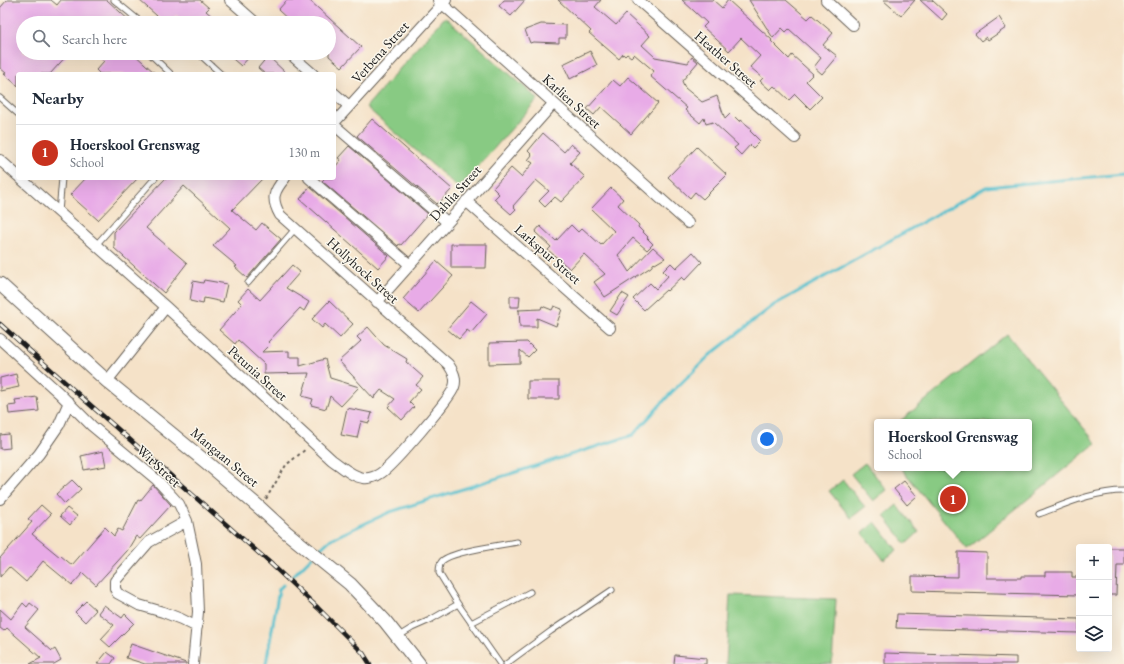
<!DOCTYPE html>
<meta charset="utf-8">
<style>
:root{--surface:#fff;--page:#f6f6f7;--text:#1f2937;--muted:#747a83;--line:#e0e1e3;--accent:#c8321e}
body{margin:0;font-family:"EB Garamond",serif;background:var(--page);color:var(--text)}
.controls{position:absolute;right:12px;bottom:12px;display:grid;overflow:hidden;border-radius:4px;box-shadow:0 4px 16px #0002}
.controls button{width:36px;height:36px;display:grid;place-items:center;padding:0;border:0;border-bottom:1px solid var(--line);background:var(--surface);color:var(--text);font:20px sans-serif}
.you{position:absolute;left:767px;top:439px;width:14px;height:14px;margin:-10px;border:3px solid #fff;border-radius:50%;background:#1a73e8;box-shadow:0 0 0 6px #1a73e833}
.badge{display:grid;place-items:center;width:26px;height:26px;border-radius:50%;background:var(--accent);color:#fff;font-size:13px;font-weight:700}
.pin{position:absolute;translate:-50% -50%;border:2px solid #fff;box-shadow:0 1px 4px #0006}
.popup{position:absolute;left:874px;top:419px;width:158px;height:52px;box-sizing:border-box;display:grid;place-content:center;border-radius:4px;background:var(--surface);filter:drop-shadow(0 1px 3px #0005);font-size:13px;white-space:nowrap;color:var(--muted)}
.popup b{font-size:15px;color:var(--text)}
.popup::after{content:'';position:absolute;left:50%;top:100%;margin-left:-8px;border:8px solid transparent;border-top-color:var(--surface)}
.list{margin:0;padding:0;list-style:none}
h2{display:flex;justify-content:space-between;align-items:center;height:52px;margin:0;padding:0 16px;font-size:17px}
h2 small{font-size:13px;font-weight:400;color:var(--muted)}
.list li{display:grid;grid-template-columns:26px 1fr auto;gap:12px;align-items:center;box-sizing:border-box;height:56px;padding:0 16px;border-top:1px solid var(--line)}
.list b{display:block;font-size:15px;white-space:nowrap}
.list p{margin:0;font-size:13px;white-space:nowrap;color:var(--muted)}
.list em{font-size:13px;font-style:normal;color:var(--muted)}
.icon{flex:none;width:22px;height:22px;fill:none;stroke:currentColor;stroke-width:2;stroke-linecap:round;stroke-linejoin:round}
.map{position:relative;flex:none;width:1124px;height:664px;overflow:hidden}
.search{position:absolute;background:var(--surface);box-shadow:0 4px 16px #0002;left:16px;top:16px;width:320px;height:44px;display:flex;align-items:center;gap:10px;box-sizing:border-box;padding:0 14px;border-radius:22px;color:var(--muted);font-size:15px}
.panel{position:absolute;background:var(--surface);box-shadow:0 4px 16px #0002;left:16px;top:72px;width:320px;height:108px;border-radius:4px}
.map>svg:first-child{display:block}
</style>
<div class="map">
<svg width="1124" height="664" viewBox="0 0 1124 664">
<rect width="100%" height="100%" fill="#fbf7ec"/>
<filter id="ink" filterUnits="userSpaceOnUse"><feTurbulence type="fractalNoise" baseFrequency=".025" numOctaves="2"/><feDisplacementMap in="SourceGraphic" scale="8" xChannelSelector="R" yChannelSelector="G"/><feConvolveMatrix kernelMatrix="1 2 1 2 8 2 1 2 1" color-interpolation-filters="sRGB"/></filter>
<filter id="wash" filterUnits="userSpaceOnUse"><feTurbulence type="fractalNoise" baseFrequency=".012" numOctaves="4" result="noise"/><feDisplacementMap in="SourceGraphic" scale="16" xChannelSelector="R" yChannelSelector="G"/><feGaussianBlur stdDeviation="0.9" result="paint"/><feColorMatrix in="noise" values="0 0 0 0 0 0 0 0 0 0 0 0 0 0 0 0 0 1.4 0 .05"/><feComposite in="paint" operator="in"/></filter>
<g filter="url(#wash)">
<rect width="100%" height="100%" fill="#f5e2c8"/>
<path fill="#88ca83" stroke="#527350" d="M445 17 538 99 459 188 366 107Z
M1007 334 1096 443 967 549 901 468H1029V422H899Z
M865 463 887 490 873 501 851 474Z
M843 480 865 507 851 518 829 491Z
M897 505 919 532 906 544 884 516Z
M875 522 897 550 884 560 862 533Z
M730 595 836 599 832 664H726Z"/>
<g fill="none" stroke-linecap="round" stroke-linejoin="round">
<path stroke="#54c0ce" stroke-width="3" d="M317 552 331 539 390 512 633 435 671 393 710 355 774 305 986 187 1124 174
M293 576 312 557
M266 664 279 589 283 585"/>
</g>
<g id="blocks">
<path fill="#e8abe7" d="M7 0H51L57 5 61 0H107L132 23H23V53H69L50 74H18V86L4 74 6 73 0 68V8Z
M139 0H200L209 8 206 11 220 23H185L176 15 169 23H165Z
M287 0H309L361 47 342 67 329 56V23H292L278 10Z
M504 0H525L511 16 499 6Z
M558 0H601L595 7 616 25 626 14 650 36 642 45 655 57 688 63 692 57 698 62 682 81 685 88 702 102 717 96 725 119 731 113 740 122 741 120 752 129 750 131 760 141 753 148 750 145 741 155 734 148 738 145 713 122 706 124 704 118 700 123 685 110 687 108 650 76 654 71 634 54 631 57 627 54 625 56 623 54 619 59 589 33 591 31Z
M682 0H713L722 8 728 0 772 40 771 41 789 59 792 55 813 74 806 81 822 97 810 109 795 94 789 100 774 86 770 90 760 81 763 78 750 67 760 56 741 38 729 51 703 27 707 23Z
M749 0H786L808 19 812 15 833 33 823 45 837 56 822 74 814 67 821 58 789 29 786 32 782 28 773 38Z
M883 0H915L901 16Z
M920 0H932L947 14 942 20Z
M999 17 1006 28 988 40 986 37 981 41 975 34Z
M541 24 566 25V38H559V43L533 42 530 43 525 30Z
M590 51 597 65 570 79 563 64Z
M95 53H133L156 74H100L96 70 104 61Z
M226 53H253L241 66Z
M268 56 287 74H265L258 68Z
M628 77 658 103 631 134 601 107 594 115 587 109 613 80 620 86Z
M372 119 452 189 439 203H438L437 204 357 136Z
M543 133 564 152 571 144 580 152 570 163 585 177 561 202 555 197 545 207 539 201 549 191 536 180 513 206 516 209 511 214 494 199 499 194 493 188 511 168 521 177 533 163 528 160 532 155 528 151Z
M349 146 428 214 401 245 399 244 398 246 322 181 325 178H334V168L341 160 338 158Z
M697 147 727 175 703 199 695 192 690 198 668 177Z
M86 178H138L98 220 70 195Z
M166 178H263L232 210 256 230 262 223 281 239 247 278 235 267 237 266 213 246 230 228 184 186 146 228 187 263 164 293 114 248V232Z
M310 187 389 256 378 268 300 199Z
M611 188 623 199 618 205 639 225 638 227 648 237 647 238 653 244 647 250 633 238 618 255 629 272 653 247 665 258 655 264 654 263 651 267 605 297 594 282 605 274 584 254 570 269 548 250 551 247 535 232 540 226 556 241 571 225 578 232 582 228 601 245 614 231 591 209Z
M451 244H487L486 268H451Z
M693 252 702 262 685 280 682 277 667 291 666 290 644 310 633 299 650 283 656 289 668 276 663 271 671 263 676 268Z
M436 261 453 276 419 313 403 299Z
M292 265 300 272 286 288 309 302 304 311 300 308 268 342 270 344 262 352 289 351V357H300V366L325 359 330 378 359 387 341 406 330 396 326 409 311 405 313 399 302 396 309 373 264 374V364L238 340 235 344 219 330 242 304 238 300 248 289 260 300Z
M204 280 227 284 223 302 204 298 203 304 190 301 193 281 203 283Z
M622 293 629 297 617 315 610 311Z
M510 296H520L519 307H510Z
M329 301 353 324 340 338 325 324 322 328 312 319Z
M471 301 487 314 471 333 467 330 459 339 447 329Z
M542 306 552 310 554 306 562 309 556 326 537 318V327H520L519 310H518L541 309Z
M368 327 384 345 407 359 406 362 423 377 416 385 421 389 409 402 414 407 402 420 388 407 395 399 381 390 376 396 375 395 374 399 339 361 361 341 357 337Z
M527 342 535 350 528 357 520 350V363L489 364V343Z
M16 374 19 387 0 391V378Z
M528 381H559V399H528Z
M37 397 39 411 9 414 8 406 16 405 15 400Z
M347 408 372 413 369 423 361 421 357 438 341 435Z
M9 434 10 448 0 449V435Z
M103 451 106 466 84 470 81 456Z
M72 480 81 489 65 504 56 494Z
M904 481 917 496 907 505 894 489Z
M153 485 171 505 140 539 136 536 127 551 96 585 83 573 72 585 43 561 26 582 9 567 0 577V558L32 522 28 519 41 505 51 514 32 534 60 557 61 556 72 565 105 527 114 536 118 529 122 531 138 500 140 501Z
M67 508 77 516 70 525 60 516Z
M1109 548H1124V565H1117L1116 595H1109Z
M958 552 987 553V578H1021V576H1045V572H1072V577H1079V595L912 591V576L958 577Z
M86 601 96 610 85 622 75 612Z
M23 603 27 607 30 603 39 610 25 627 52 651 55 649 61 660 54 664H30L41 658 7 628 4 631 0 628V609L11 619Z
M104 605 122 618 125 614 134 623 110 647 101 639 114 625 98 613Z
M897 614 1079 619V633L896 628Z
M131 644 186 663V664H145L126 658Z
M107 652 115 658 111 664H97Z
M885 653 1016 657V664H885Z
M675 655 706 658V664H674Z"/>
</g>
</g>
<g filter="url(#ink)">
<use href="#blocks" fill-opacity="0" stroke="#686158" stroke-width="1"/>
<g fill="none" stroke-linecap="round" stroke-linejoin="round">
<g stroke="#686158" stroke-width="7">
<path id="service" d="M114 0 142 23
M149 53 171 74
M198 53 221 74
M0 98 18 114
M59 212 62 178
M96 245 155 178
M248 283 295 229
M1039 514C1066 504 1094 491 1124 491
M471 623 530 592
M399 636 412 628 430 620 458 604
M500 664 458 604 439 573C439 569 439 564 442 561 452 551 502 545 517 542
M506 664 551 631 612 590"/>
</g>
<g stroke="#686158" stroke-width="12">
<path id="minor" d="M230 0 256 23
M438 0 688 223
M638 0 795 138
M826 0 853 25
M289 53 313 74
M334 93 349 106
M334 123 446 0
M334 125 447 222
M0 160 18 176
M20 178 166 307 332 460C341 466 352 477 364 478 369 479 377 476 381 473 393 465 451 398 454 387 457 378 453 371 448 364L280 215C271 199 273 192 285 178
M309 178 410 265
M466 201 610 328
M377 302 553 104
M0 339 59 393 92 426 157 480 179 504 187 521 196 564 198 612 193 664
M107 381 166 307
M0 499 39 454 59 425 69 402
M187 521 149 542 115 581V588L117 593 139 605 163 612 181 619 197 627"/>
</g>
<g stroke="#686158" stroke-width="15">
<path id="tertiary" d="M0 284 107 381 206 462 260 508 286 532 350 584 385 621 419 664"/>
</g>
<path stroke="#686158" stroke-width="2" stroke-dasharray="3 3" stroke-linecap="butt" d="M266 499 286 465 306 449"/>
<use href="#service" stroke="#fff" stroke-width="5"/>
<use href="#minor" stroke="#fff" stroke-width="10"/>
<use href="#tertiary" stroke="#fff" stroke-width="13"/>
<g stroke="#1c1c1c" stroke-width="4.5">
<path id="rail" d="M0 324 87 402 269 562 318 608 363 653 370 664"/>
</g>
<use href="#rail" stroke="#fbf7ec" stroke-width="3" stroke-dasharray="9" stroke-linecap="butt"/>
</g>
</g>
<g text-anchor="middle" stroke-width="3" stroke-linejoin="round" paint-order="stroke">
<g font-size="14" fill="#1c1c1c" stroke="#fbf7ec">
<text transform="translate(380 52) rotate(-48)" y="5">Verbena Street</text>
<text transform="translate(726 59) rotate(41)" y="5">Heather Street</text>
<text transform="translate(572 101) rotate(42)" y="5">Karlien Street</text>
<text transform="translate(455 193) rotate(-48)" y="5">Dahlia Street</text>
<text transform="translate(548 254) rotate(41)" y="5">Larkspur Street</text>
<text transform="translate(363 270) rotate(42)" y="5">Hollyhock Street</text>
<text transform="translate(258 373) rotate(42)" y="5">Petunia Street</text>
<text transform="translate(225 457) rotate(40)" y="5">Mangaan Street</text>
<text transform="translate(159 466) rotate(43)" y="5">Wit Street</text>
</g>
</g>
</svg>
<div class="controls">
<button>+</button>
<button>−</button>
<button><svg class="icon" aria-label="layers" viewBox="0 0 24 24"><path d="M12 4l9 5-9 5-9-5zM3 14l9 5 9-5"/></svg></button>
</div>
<div class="you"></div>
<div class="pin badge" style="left:953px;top:499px">1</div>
<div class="popup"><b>Hoerskool Grenswag</b>School</div>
<div class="search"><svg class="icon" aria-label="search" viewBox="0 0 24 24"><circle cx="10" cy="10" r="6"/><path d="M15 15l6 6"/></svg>Search here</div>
<section class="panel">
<h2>Nearby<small></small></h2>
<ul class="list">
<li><span class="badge">1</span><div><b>Hoerskool Grenswag</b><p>School</p></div><em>130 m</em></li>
</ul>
</section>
</div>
